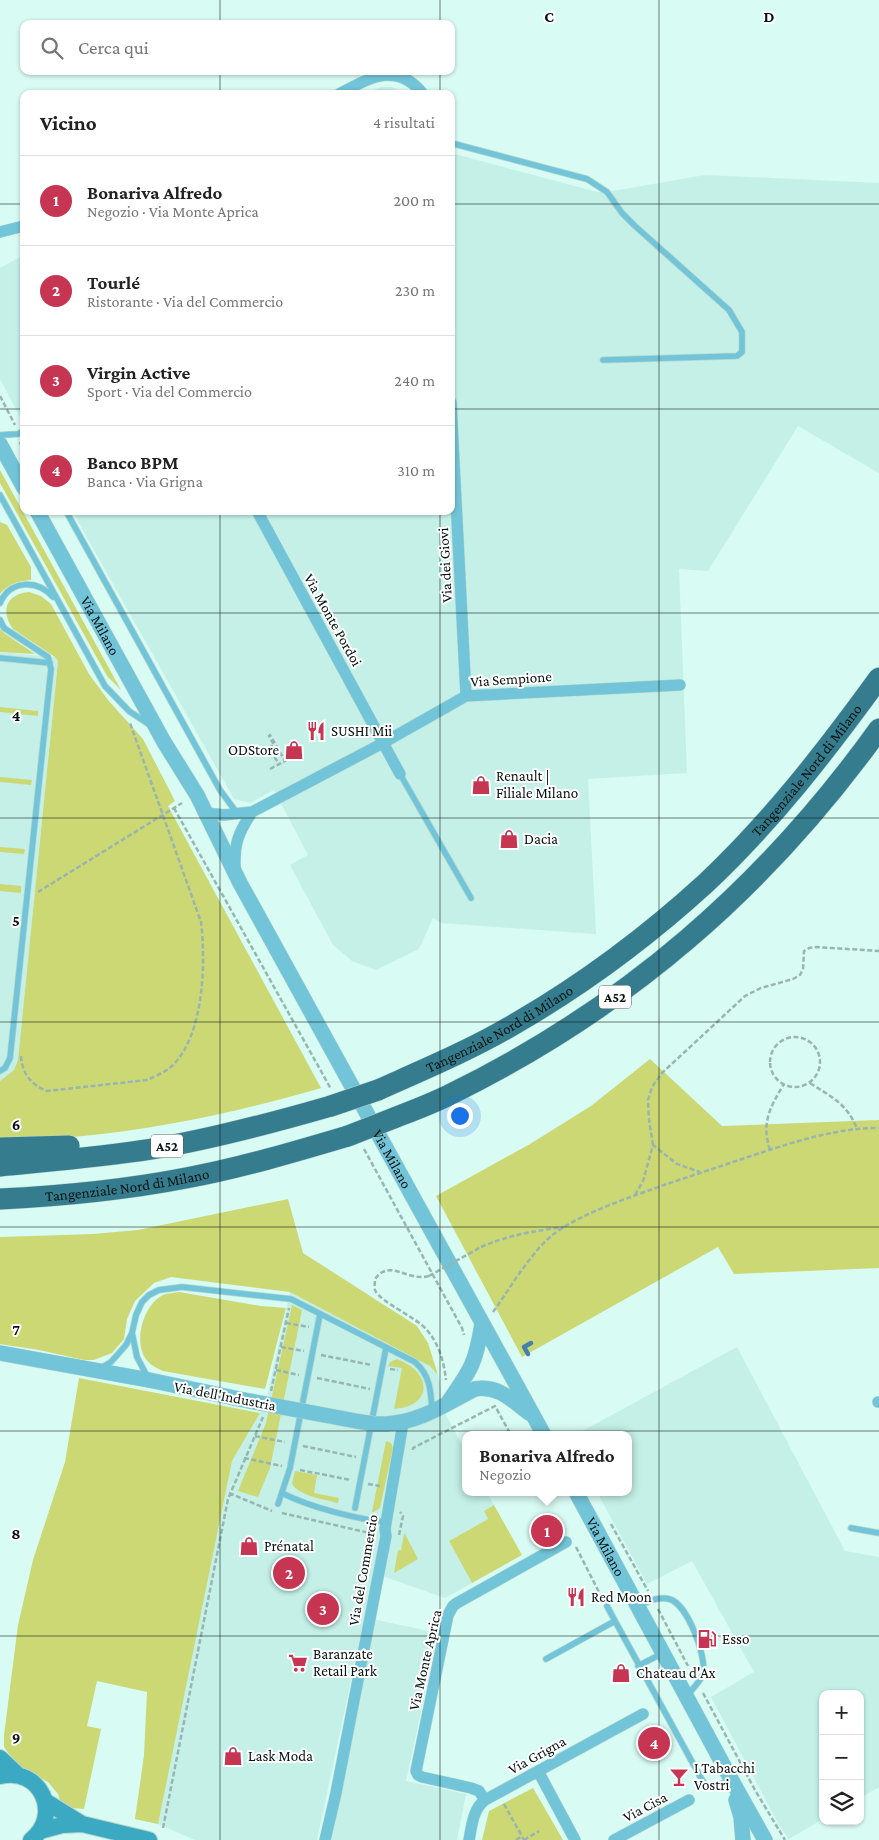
<!DOCTYPE html>
<html lang="it">
<meta charset="utf-8">
<style>
:root{--surface:#fff;--page:#f6f6f6;--text:#222;--muted:#767676;--line:#e0e0e0;--accent:#c63652}
body{margin:0;font-family:"Crimson Pro",serif;background:var(--page);color:var(--text)}
.controls{position:absolute;right:15px;bottom:15px;display:grid;overflow:hidden;border-radius:10px;box-shadow:0 1px 4px #0004}
.controls button{width:45px;height:45px;display:grid;place-items:center;padding:0;border:0;border-bottom:1px solid var(--line);background:var(--surface);color:var(--text);font:25px sans-serif}
.you{position:absolute;left:459px;top:1115px;width:18px;height:18px;margin:-12px;border:4px solid #fff;border-radius:50%;background:#1a73e8;box-shadow:0 0 0 8px #1a73e833}
.badge{display:grid;place-items:center;width:32px;height:32px;border-radius:50%;background:var(--accent);color:#fff;font-size:16px;font-weight:700}
.pin{position:absolute;translate:-50% -50%;border:2px solid #fff;box-shadow:0 1px 5px #0006}
.popup{position:absolute;left:462px;top:1431px;width:170px;height:65px;box-sizing:border-box;display:grid;place-content:center;border-radius:10px;background:var(--surface);filter:drop-shadow(0 1px 4px #0005);font-size:16px;white-space:nowrap;color:var(--muted)}
.popup b{font-size:19px;color:var(--text)}
.popup::after{content:'';position:absolute;left:50%;top:100%;margin-left:-10px;border:10px solid transparent;border-top-color:var(--surface)}
.list{margin:0;padding:0;list-style:none}
h2{display:flex;justify-content:space-between;align-items:center;height:65px;margin:0;padding:0 20px;font-size:21px}
h2 small{font-size:16px;font-weight:400;color:var(--muted)}
.list li{display:grid;grid-template-columns:32px 1fr auto;gap:15px;align-items:center;box-sizing:border-box;height:90px;padding:0 20px;border-top:1px solid var(--line)}
.list b{display:block;font-size:19px;white-space:nowrap}
.list p{margin:0;font-size:16px;white-space:nowrap;color:var(--muted)}
.list em{font-size:16px;font-style:normal;color:var(--muted)}
.icon{flex:none;width:28px;height:28px;fill:none;stroke:currentColor;stroke-width:2;stroke-linecap:round;stroke-linejoin:round}
.map{position:relative;flex:none;width:879px;height:1840px;overflow:hidden}
.search{position:absolute;background:var(--surface);box-shadow:0 1px 4px #0004;left:20px;top:20px;width:435px;height:55px;display:flex;align-items:center;gap:12px;box-sizing:border-box;padding:0 18px;border-radius:10px;color:var(--muted);font-size:19px}
.panel{position:absolute;background:var(--surface);box-shadow:0 1px 4px #0004;left:20px;top:90px;width:435px;height:425px;border-radius:10px}
.map>svg:first-child{display:block}
</style>
<div class="map">
<svg width="879" height="1840" viewBox="0 0 879 1840">
<rect width="100%" height="100%" fill="#d8fbf3"/>
<path fill="#c4f0e7" d="M381 87H392L406 94H364Z
M451 153 597 192H607L705 175 879 183V473L798 426 708 571 679 569 687 773 588 779 596 934 441 923 433 918 419 949 376 970 352 961 333 945 290 865 308 855 274 790 250 803 234 799 72 511H451Z
M24 255V425L0 379V268Z
M0 652 55 657 58 661 18 1060 14 1070 0 1081Z
M290 1292 431 1366 438 1375 441 1388 442 1407 466 1453V1492H487L494 1505 484 1511 488 1519 449 1541 472 1583 445 1598 374 1573 317 1840H195L158 1824 135 1819 144 1756 147 1711 203 1504 237 1453 266 1402Z
M737 1347 845 1551 879 1557V1787L860 1798V1694H823V1819L789 1839 779 1825 711 1697 754 1672 692 1561 647 1584 597 1492H628V1435H575Z
M372 1619 438 1633 406 1781 466 1794 457 1840H331Z"/>
<path fill="#ccd874" d="M0 470 121 690 107 676 0 483Z
M0 522 7 525 31 567V580C18 581 8 584 0 594Z
M29 592 41 596 51 604 89 674 108 700 143 739 175 801 168 806 321 1088C246 1110 161 1129 83 1136 56 1139 28 1139 0 1139V1081L14 1070 18 1060 58 661 55 657 13 629C0 611 6 594 29 592Z
M0 629 4 633 35 654 0 652Z
M0 707 38 711V716L0 712Z
M0 777 32 780 31 785 0 782Z
M0 847 25 849 24 854 0 852Z
M0 884 21 886V893L0 891Z
M650 1059 722 1126 879 1120V1268L734 1274 718 1247 522 1357 436 1196 530 1144 591 1106Z
M288 1199 303 1253 417 1326 428 1343 438 1375 430 1366 290 1292 171 1277 154 1283 135 1301 127 1319 124 1339 112 1353 94 1360H84L39 1350 0 1344V1237L93 1234 138 1230Z
M179 1292 261 1306 286 1308 265 1389 163 1371C154 1367 147 1363 143 1354 135 1335 145 1304 163 1295 168 1293 174 1293 179 1292Z
M292 1305 302 1310 270 1468 258 1497 238 1491 266 1423Z
M397 1359C432 1372 434 1406 394 1409L402 1368 388 1366 390 1362Z
M79 1378 260 1413 232 1461 158 1824 135 1819 144 1756 147 1692 97 1681 87 1726 101 1729 84 1809 62 1807 58 1794 48 1782 18 1766 4 1747V1735L18 1625 33 1560 65 1462Z
M386 1441 391 1443 393 1448 380 1508 374 1512H372Z
M295 1471 317 1475 314 1493 339 1498 338 1503C326 1500 296 1495 292 1483Z
M494 1505 522 1555 472 1583 449 1541 488 1519 484 1511Z
M404 1534H405L418 1559 394 1573 398 1550H401Z
M533 1788 563 1840H482L489 1811Z"/>
<g fill="none" stroke-linecap="round" stroke-linejoin="round">
<path stroke="#457eaf" stroke-width="4.5" d="M528 1354 524 1347 531 1343"/>
<g stroke="#b7d6cf" stroke-width="7">
<path id="service" d="M451 143 587 179 607 192 622 213 635 226 729 310 742 332V352L737 356 603 360
M0 435 18 434 24 431
M0 495 105 686 129 711 150 725
M66 511 220 790 237 813
M0 603C10 580 37 579 53 597
M0 620 4 628 48 657 51 669 10 1058 5 1068 0 1071
M0 658 50 663
M400 774 471 898
M132 1333 137 1357 148 1378
M101 1368 111 1362 126 1345 132 1333 136 1315 142 1302 149 1295 159 1290 182 1287 291 1299 415 1362C430 1375 431 1391 432 1410
M282 1493C309 1507 356 1519 386 1522
M278 1504 290 1468 320 1314
M355 1508 386 1348
M851 1528 879 1533
M639 1605C648 1602 659 1596 669 1599 687 1603 707 1656 703 1674 701 1681 692 1689 687 1696
M607 1606 615 1621
M546 1659 615 1621 702 1780 707 1786 731 1782
M638 1666 663 1653"/>
</g>
<g stroke="#b7d6cf" stroke-width="12">
<path id="minor" d="M339 94C369 78 397 61 423 94
M0 232 24 226
M451 402 466 696
M257 511 400 774
M206 813 224 815 252 812 383 743 466 696 680 685
M235 869C234 844 238 833 252 812
M878 1402H879
M538 1771 575 1840
M485 1800 479 1791 471 1788 422 1777 418 1775 416 1771 448 1615 453 1606 457 1603 566 1542
M325 1840 336 1793 386 1536 385 1529 403 1423
M469 1840C472 1825 473 1809 485 1800L643 1714
M614 1840 689 1800"/>
</g>
<g stroke="#b7d6cf" stroke-width="16">
<g id="tertiary">
<path d="M0 444 24 488"/>
<path id="s1" d="M37 511 164 742 197 795 240 883 544 1435"/>
<path d="M0 1353 149 1380 244 1400"/>
<path d="M449 1401C471 1370 476 1362 482 1324"/>
<path d="M386 1424C421 1422 445 1404 475 1389 498 1385 512 1400 529 1413"/>
<path id="s2" d="M576 1492 732 1781 765 1840"/>
<path d="M736 1800 741 1817 743 1840"/>
</g>
</g>
<g stroke="#b7d6cf" stroke-width="18">
<path id="secondary" d="M0 1758 18 1775
M0 1776C40 1766 63 1815 31 1840
M45 1801 82 1824
M40 1831 62 1825 82 1824 149 1840"/>
</g>
<g stroke="#b7d6cf" stroke-width="22">
<g id="motorway">
<path id="s3" d="M378 1090C425 1069 473 1049 518 1022 585 983 648 936 706 883 771 822 826 751 879 678"/>
<path d="M394 1118C412 1111 431 1104 449 1095 625 1009 765 888 879 729"/>
<path d="M0 1148 69 1146"/>
<path d="M0 1166C51 1161 102 1157 152 1149 213 1139 272 1123 331 1106"/>
<path id="s4" d="M0 1199C62 1196 124 1190 186 1178 240 1168 294 1152 348 1136"/>
</g>
</g>
<path stroke="#99b5af" stroke-width="2.5" stroke-dasharray="5 2.5" stroke-linecap="butt" d="M0 396 15 425
M20 442 24 452
M270 769 285 761 270 735 269 736 274 745 269 748 279 764
M174 808 331 1089
M38 892 182 803
M770 1062a25 25 0 1 1 50 0a25 25 0 1 1-50 0Z
M21 1056C22 1073 31 1085 47 1091L147 1080C156 1076 166 1072 173 1065 204 1034 206 962 201 922L130 723
M810 1083C831 1097 847 1103 857 1129
M653 1145 649 1120 648 1100 652 1087 662 1073 745 996 761 988 793 979 800 975 803 969 804 951 809 948 816 947 879 951
M364 1149 462 1328 464 1335
M770 1150C761 1123 770 1107 784 1084
M635 1195 643 1181 653 1145 677 1164 700 1172
M481 1247C508 1235 535 1231 564 1227
M429 1276C407 1282 390 1258 375 1279 375 1283 374 1287 375 1290 380 1302 416 1317 427 1330 439 1344 444 1362 446 1380
M493 1312C511 1287 527 1258 550 1237 577 1214 634 1196 667 1184 697 1174 727 1164 757 1154 797 1141 837 1128 879 1128
M286 1323 309 1327
M281 1347 304 1351
M321 1355 372 1365
M390 1369 398 1370
M276 1370 299 1375
M317 1378 370 1389
M271 1391 289 1308
M255 1436 285 1442
M303 1446 356 1457
M413 1450V1448L495 1406 511 1435
M244 1458 282 1466
M300 1470 351 1480
M368 1484 380 1486
M229 1493 272 1511
M282 1513 374 1534
M611 1524 648 1591
M399 1535 403 1516 400 1512
M576 1547 602 1598
M658 1609 688 1666
M703 1693 755 1790 785 1840
M504 1804 524 1840
M163 1828 228 1499 263 1417
M516 1840 522 1836
M524 1840 539 1831"/>
<use href="#service" stroke="#72c4d8" stroke-width="5.5"/>
<use href="#minor" stroke="#72c4d8" stroke-width="11"/>
<use href="#tertiary" stroke="#72c4d8" stroke-width="15"/>
<use href="#secondary" stroke="#3ba9c1" stroke-width="16"/>
<use href="#motorway" stroke="#357d8e" stroke-width="21"/>
<g stroke="#b7d6cf" stroke-width="16" stroke-linecap="butt">
<path id="tertiary-bridge" d="M244 1400 356 1421 374 1424H386"/>
</g>
<g stroke="#b7d6cf" stroke-width="22" stroke-linecap="butt">
<path id="motorway-bridge" d="M331 1106 378 1090
M348 1136 394 1118"/>
</g>
<path stroke="#99b5af" stroke-width="2.5" stroke-dasharray="5 2.5" stroke-linecap="butt" d="M429 1276 481 1247"/>
<use href="#tertiary-bridge" stroke="#72c4d8" stroke-width="15"/>
<use href="#motorway-bridge" stroke="#357d8e" stroke-width="21"/>
</g>
<path fill="none" stroke="#071311" stroke-width="1" stroke-opacity="0.55" d="M220 0V24M440 0V24M659 0V1840M220 71V94M440 71V94M0 204H24M451 204H879M0 409H24M451 409H879M220 511V1840M440 511V1840M0 613H879M0 818H879M0 1022H879M0 1227H879M0 1431H879M0 1636H879"/>
<defs>
<g id="restaurant-bare" transform="scale(1.5)"><path d="M-5-6h1v4h1v-4h1v4h1v-4h1v5L-1.5 .5V6h-2V.5L-5-1ZM5-6V6H3V1.5H1.5Q1.5-4 5-6Z" fill="#c63652" stroke="#fff" stroke-width="2.5" paint-order="stroke"/></g>
<g id="shop-bare" transform="scale(1.5)"><path d="M-5-2.5h2.3a2.7 3.5 0 0 1 5.4 0H5L5.5 6h-11ZM-1.5-2.5h3a1.5 2.3 0 0 0-3 0Z" fill="#c63652" stroke="#fff" stroke-width="2.5" paint-order="stroke"/></g>
<g id="fuel-bare" transform="scale(1.5)"><path d="M-5.5-6h7V0h2V4h1.3V-2.5L3-4.5l.8-.8L6-3V5H2.5V1h-1V6h-7ZM-4.2-4.7v3.2H.2V-4.7Z" fill="#c63652" stroke="#fff" stroke-width="2.5" paint-order="stroke"/></g>
<g id="supermarket-bare" transform="scale(1.5)"><path d="M-6-5.5h2.5l.6 2H6L4.5 2H-2.5L-4.4-4H-6ZM-1.5 3.2a1.3 1.3 0 1 0 .1 0ZM3 3.2a1.3 1.3 0 1 0 .1 0Z" fill="#c63652" stroke="#fff" stroke-width="2.5" paint-order="stroke"/></g>
<g id="bar-bare" transform="scale(1.5)"><path d="M-6-5H6L.8 .8V4.5H3.5V6h-7V4.5H-.8V.8Z" fill="#c63652" stroke="#fff" stroke-width="2.5" paint-order="stroke"/></g>
</defs>
<g fill-rule="evenodd">
<use href="#restaurant-bare" x="316" y="731"/>
<use href="#shop-bare" x="294" y="750"/>
<use href="#shop-bare" x="481" y="785"/>
<use href="#shop-bare" x="509" y="839"/>
<use href="#shop-bare" x="249" y="1546"/>
<use href="#restaurant-bare" x="576" y="1597"/>
<use href="#fuel-bare" x="707" y="1639"/>
<use href="#supermarket-bare" x="298" y="1663"/>
<use href="#shop-bare" x="621" y="1673"/>
<use href="#shop-bare" x="233" y="1756"/>
<use href="#bar-bare" x="679" y="1777"/>
</g>
<g text-anchor="middle" stroke-width="4" stroke-linejoin="round" paint-order="stroke">
<g fill="#fff" stroke="#515a58" stroke-width="1">
<rect x="599" y="985.5" width="32" height="23" rx="4"/>
<rect x="151" y="1134.5" width="32" height="23" rx="4"/>
</g>
<g font-size="14" font-weight="bold" fill="#071311">
<text x="615" y="1002">A52</text>
<text x="167" y="1151">A52</text>
</g>
<g font-size="15" fill="#071311" stroke="#fff">
<text transform="translate(445 565) rotate(-93)" y="5">Via dei Giovi</text>
<text transform="translate(333 620) rotate(61)" y="5">Via Monte Pordoi</text>
<text dy="5" stroke="none"><textPath href="#s1" startOffset="131">Via Milano</textPath></text>
<text transform="translate(511 679) rotate(-4)" y="5">Via Sempione</text>
<text dy="5" stroke="none"><textPath href="#s3" startOffset="541">Tangenziale Nord di Milano</textPath></text>
<text dy="5" stroke="none"><textPath href="#s3" startOffset="136">Tangenziale Nord di Milano</textPath></text>
<text dy="5" stroke="none"><textPath href="#s1" startOffset="739">Via Milano</textPath></text>
<text dy="5" stroke="none"><textPath href="#s4" startOffset="128">Tangenziale Nord di Milano</textPath></text>
<text transform="translate(225 1396) rotate(11)" y="5">Via dell'Industria</text>
<text dy="5" stroke="none"><textPath href="#s2" startOffset="62">Via Milano</textPath></text>
<text transform="translate(363 1570) rotate(-80)" y="5">Via del Commercio</text>
<text transform="translate(425 1660) rotate(-77)" y="5">Via Monte Aprica</text>
<text transform="translate(537 1755) rotate(-29)" y="5">Via Grigna</text>
<text transform="translate(645 1807) rotate(-28)" y="5">Via Cisa</text>
</g>
<g font-size="15" fill="#071311" stroke="#fff" text-anchor="start">
<text x="331" y="736">SUSHI Mii</text>
<text x="279" y="755" text-anchor="end">ODStore</text>
<text x="496" y="781">Renault |<tspan x="496" dy="17">Filiale Milano</tspan></text>
<text x="524" y="844">Dacia</text>
<text x="264" y="1551">Prénatal</text>
<text x="591" y="1602">Red Moon</text>
<text x="722" y="1644">Esso</text>
<text x="313" y="1659">Baranzate<tspan x="313" dy="17">Retail Park</tspan></text>
<text x="636" y="1678">Chateau d'Ax</text>
<text x="248" y="1761">Lask Moda</text>
<text x="694" y="1773">I Tabacchi<tspan x="694" dy="17">Vostri</tspan></text>
</g>
</g>
<g font-size="16" text-anchor="middle" font-weight="bold" fill="#071311" stroke="#fff" stroke-width="4" stroke-linejoin="round" paint-order="stroke">
<text x="549" y="22">C</text>
<text x="769" y="22">D</text>
<text x="16" y="721">4</text>
<text x="16" y="926">5</text>
<text x="16" y="1130">6</text>
<text x="16" y="1335">7</text>
<text x="16" y="1539">8</text>
<text x="16" y="1743">9</text>
</g>
</svg>
<div class="controls">
<button>+</button>
<button>−</button>
<button><svg class="icon" aria-label="layers" viewBox="0 0 24 24"><path d="M12 4l9 5-9 5-9-5zM3 14l9 5 9-5"/></svg></button>
</div>
<div class="you"></div>
<div class="pin badge" style="left:547px;top:1531px">1</div>
<div class="popup"><b>Bonariva Alfredo</b>Negozio</div>
<div class="pin badge" style="left:289px;top:1573px">2</div>
<div class="pin badge" style="left:323px;top:1609px">3</div>
<div class="pin badge" style="left:654px;top:1743px">4</div>
<div class="search"><svg class="icon" aria-label="search" viewBox="0 0 24 24"><circle cx="10" cy="10" r="6"/><path d="M15 15l6 6"/></svg>Cerca qui</div>
<section class="panel">
<h2>Vicino<small>4 risultati</small></h2>
<ul class="list">
<li><span class="badge">1</span><div><b>Bonariva Alfredo</b><p>Negozio · Via Monte Aprica</p></div><em>200 m</em></li>
<li><span class="badge">2</span><div><b>Tourlé</b><p>Ristorante · Via del Commercio</p></div><em>230 m</em></li>
<li><span class="badge">3</span><div><b>Virgin Active</b><p>Sport · Via del Commercio</p></div><em>240 m</em></li>
<li><span class="badge">4</span><div><b>Banco BPM</b><p>Banca · Via Grigna</p></div><em>310 m</em></li>
</ul>
</section>
</div>
